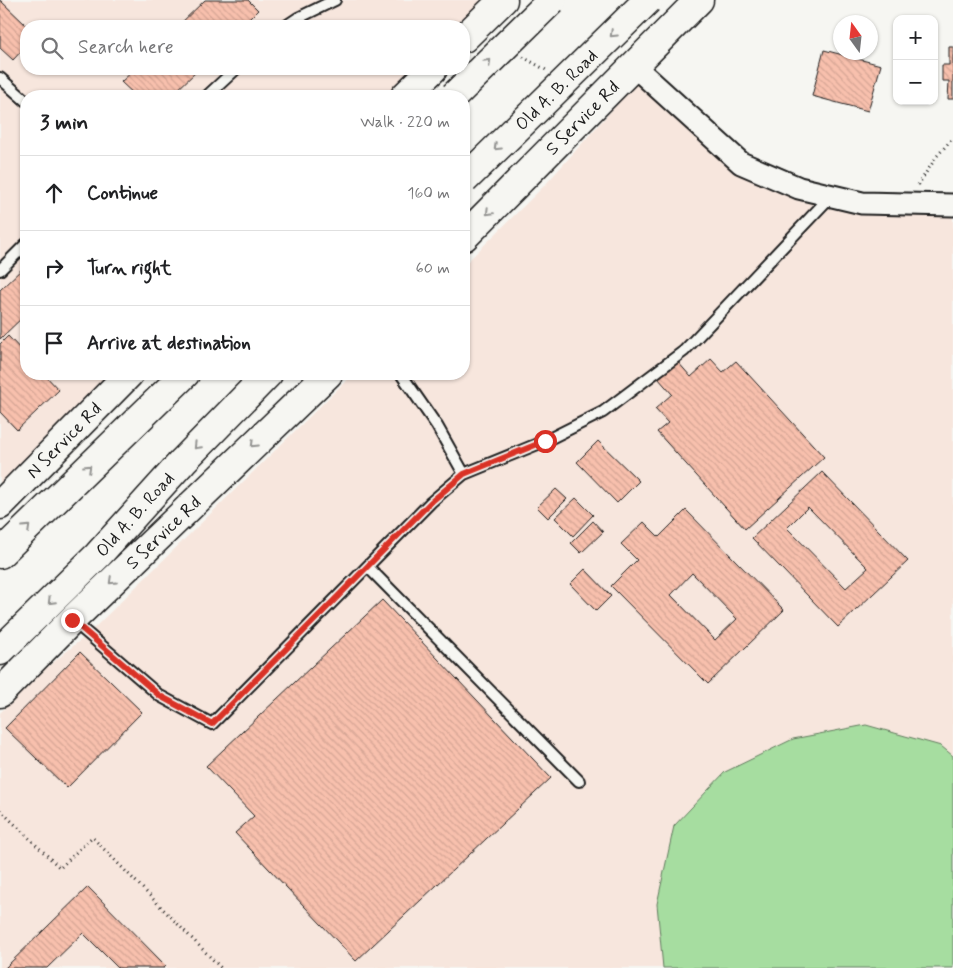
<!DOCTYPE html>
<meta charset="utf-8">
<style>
:root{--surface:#fff;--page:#f6f6f6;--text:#202124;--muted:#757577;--line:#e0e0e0}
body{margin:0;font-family:Mynerve,sans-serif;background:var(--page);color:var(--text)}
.controls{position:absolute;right:15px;top:15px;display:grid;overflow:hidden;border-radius:10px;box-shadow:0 1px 4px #0004}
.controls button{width:45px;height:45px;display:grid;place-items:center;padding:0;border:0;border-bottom:1px solid var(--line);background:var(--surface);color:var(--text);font:25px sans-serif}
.compass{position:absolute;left:833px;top:15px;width:45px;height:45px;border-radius:50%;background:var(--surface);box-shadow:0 1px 4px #0004;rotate:345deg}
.stop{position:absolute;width:15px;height:15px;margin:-11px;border:4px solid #d93025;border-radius:50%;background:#fff}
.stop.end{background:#d93025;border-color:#fff;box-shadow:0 1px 5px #0008}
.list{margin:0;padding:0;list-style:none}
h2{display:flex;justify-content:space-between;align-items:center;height:65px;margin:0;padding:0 20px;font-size:21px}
h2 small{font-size:16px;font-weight:400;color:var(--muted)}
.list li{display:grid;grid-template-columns:32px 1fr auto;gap:15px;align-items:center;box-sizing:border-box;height:75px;padding:0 20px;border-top:1px solid var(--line)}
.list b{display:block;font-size:19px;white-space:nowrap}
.list em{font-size:16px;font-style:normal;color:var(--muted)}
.icon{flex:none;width:28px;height:28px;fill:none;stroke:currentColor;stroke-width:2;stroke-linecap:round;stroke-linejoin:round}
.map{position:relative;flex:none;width:953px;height:968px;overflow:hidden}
.search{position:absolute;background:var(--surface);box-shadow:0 1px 4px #0004;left:20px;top:20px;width:450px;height:55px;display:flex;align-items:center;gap:12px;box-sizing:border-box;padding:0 18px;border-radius:20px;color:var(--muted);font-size:19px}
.panel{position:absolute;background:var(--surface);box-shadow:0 1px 4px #0004;left:20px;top:90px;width:450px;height:290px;border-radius:20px}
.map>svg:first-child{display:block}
</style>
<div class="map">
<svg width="953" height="968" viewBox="0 0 953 968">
<defs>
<pattern id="building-back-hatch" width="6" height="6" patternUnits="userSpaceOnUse" patternTransform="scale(1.25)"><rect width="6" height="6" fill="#f8c0ad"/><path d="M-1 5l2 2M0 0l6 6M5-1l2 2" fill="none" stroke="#d4a494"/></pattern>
</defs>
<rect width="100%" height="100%" fill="#f6f6f2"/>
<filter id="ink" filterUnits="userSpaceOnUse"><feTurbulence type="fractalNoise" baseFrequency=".02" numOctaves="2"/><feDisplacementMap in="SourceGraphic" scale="10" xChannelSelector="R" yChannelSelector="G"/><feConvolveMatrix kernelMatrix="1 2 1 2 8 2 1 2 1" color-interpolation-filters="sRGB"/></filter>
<g filter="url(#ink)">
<path fill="#f7e6dd" d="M0 0H485L459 26H26V69H416L389 96H26V374H112L0 485Z
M644 74 741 163 799 188 953 205V968H0V713L32 680 89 633 353 374H464V265L545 185Z"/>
<path fill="#a6dda0" stroke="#617c5e" d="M866 725 941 746 953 756V968H663L657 904 674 826 725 772 793 739Z"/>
<path fill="url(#building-back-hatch)" stroke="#1c1c1c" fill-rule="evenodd" d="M0 0 27 26 26 46 13 60 0 48Z
M205 0H248L258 10 242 26H178Z
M949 47H953V99H948L949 81H942V65H949Z
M824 50 881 65 868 111 812 96Z
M135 69H199L171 96H136L121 82Z
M26 265V314L0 339V290Z
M8 336 26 355V374H44L59 390 17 430 0 412V344Z
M711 359 723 372 736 361 824 457 745 529 657 432 668 423 655 409 672 394 658 378 677 361 691 377Z
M598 441 639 481 617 503 577 462Z
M822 472 908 561 838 627 752 538ZM808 507 868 568 846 588 787 528Z
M556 489 567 499 548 518 537 507Z
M576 498 593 515 573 536 555 518Z
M686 510 784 610 708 684 611 586 637 560 621 544 644 522 659 537ZM692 573 737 619 715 640 671 595Z
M593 521 603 532 581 553 571 543Z
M585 569 611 596 596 611 570 584Z
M382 600 551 778 356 961 235 833 254 816 206 766Z
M80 652 142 712 67 788 5 728Z
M88 887 166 966 164 968H118L83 933 47 968H5Z"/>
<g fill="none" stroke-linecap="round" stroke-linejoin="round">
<g stroke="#1c1c1c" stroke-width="14">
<path id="lane" d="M286 26 298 18 335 0
M0 78 26 101
M207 96 236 69
M0 270 26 244
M401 374 437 426 464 474
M368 567 579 781
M73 621 160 696 212 724 431 502 464 474 545 441 603 412 684 351 831 196"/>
</g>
<g stroke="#1c1c1c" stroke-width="25">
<path id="street" d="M634 66 741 163 799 188 862 203 953 205"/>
</g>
<g stroke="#1c1c1c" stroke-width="31">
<g id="secondary">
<path d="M464 38 503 0"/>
<path d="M405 96 433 69"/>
<path id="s1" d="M464 237 699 0"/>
<path id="s2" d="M0 505 129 374"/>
<path d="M0 554 185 374"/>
<path id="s3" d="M0 651 98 555 183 461 268 374"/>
<path id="s4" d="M0 693 72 620 328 374"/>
</g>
</g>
<path stroke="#1c1c1c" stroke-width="3" stroke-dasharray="1 4" stroke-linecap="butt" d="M523 57 546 70
M918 185 937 156 953 138
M0 810 60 868 92 837 221 968"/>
<use href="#lane" stroke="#f6f6f2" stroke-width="10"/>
<use href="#street" stroke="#f6f6f2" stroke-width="21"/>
<use href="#secondary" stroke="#f6f6f2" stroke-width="28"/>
<g stroke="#1c1c1c" stroke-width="31" stroke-linecap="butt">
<g id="secondary-bridge">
<path d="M454 96 552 0"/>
<path id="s5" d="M464 180 648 0"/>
</g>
</g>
<use href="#secondary-bridge" stroke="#f6f6f2" stroke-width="28"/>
</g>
<defs><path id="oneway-chevron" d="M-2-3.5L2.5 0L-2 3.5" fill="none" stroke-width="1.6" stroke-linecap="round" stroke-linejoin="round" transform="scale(1.25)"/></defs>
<g stroke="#949492">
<use href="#oneway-chevron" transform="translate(613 34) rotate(136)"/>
<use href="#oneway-chevron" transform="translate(488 62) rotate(-45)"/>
<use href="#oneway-chevron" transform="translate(497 147) rotate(136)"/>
<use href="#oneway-chevron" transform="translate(489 212) rotate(135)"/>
<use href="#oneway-chevron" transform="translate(254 444) rotate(136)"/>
<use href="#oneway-chevron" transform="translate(197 446) rotate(134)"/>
<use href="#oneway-chevron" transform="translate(88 468) rotate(-44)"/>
<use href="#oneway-chevron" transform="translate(27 528) rotate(-44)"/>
<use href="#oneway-chevron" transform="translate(112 581) rotate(136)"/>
<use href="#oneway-chevron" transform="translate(51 601) rotate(135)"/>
</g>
</g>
<g fill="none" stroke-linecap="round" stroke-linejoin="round" filter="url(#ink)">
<path stroke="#d93025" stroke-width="6" d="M72 620 160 696 212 724 431 502 464 474 545 441"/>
</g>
<g text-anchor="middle" stroke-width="4" stroke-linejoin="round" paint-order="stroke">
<g font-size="18" fill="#1c1c1c" stroke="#f6f6f2">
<text dy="6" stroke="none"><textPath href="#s5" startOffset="129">Old A. B. Road</textPath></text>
<text dy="6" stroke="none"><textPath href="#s1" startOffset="168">S Service Rd</textPath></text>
<text dy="6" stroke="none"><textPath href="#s2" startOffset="91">N Service Rd</textPath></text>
<text dy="6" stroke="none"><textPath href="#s3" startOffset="192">Old A. B. Road</textPath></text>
<text dy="6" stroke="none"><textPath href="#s4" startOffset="229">S Service Rd</textPath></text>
</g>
</g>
</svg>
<div class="controls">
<button>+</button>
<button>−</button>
</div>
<svg class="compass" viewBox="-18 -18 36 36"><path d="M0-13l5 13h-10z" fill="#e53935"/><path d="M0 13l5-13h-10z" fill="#757577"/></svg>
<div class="stop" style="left:545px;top:441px"></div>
<div class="stop end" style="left:72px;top:620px"></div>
<div class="search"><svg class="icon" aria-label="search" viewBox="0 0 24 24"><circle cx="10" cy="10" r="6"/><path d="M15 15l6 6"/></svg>Search here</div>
<section class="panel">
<h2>3 min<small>Walk · 220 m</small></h2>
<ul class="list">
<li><svg class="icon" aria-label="ahead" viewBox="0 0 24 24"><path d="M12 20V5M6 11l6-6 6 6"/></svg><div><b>Continue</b></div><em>160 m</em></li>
<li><svg class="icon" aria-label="right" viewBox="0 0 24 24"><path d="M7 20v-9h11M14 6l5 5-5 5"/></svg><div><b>Turn right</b></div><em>60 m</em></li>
<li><svg class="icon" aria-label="arrive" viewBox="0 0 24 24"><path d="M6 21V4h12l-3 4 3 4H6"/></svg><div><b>Arrive at destination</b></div></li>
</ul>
</section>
</div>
